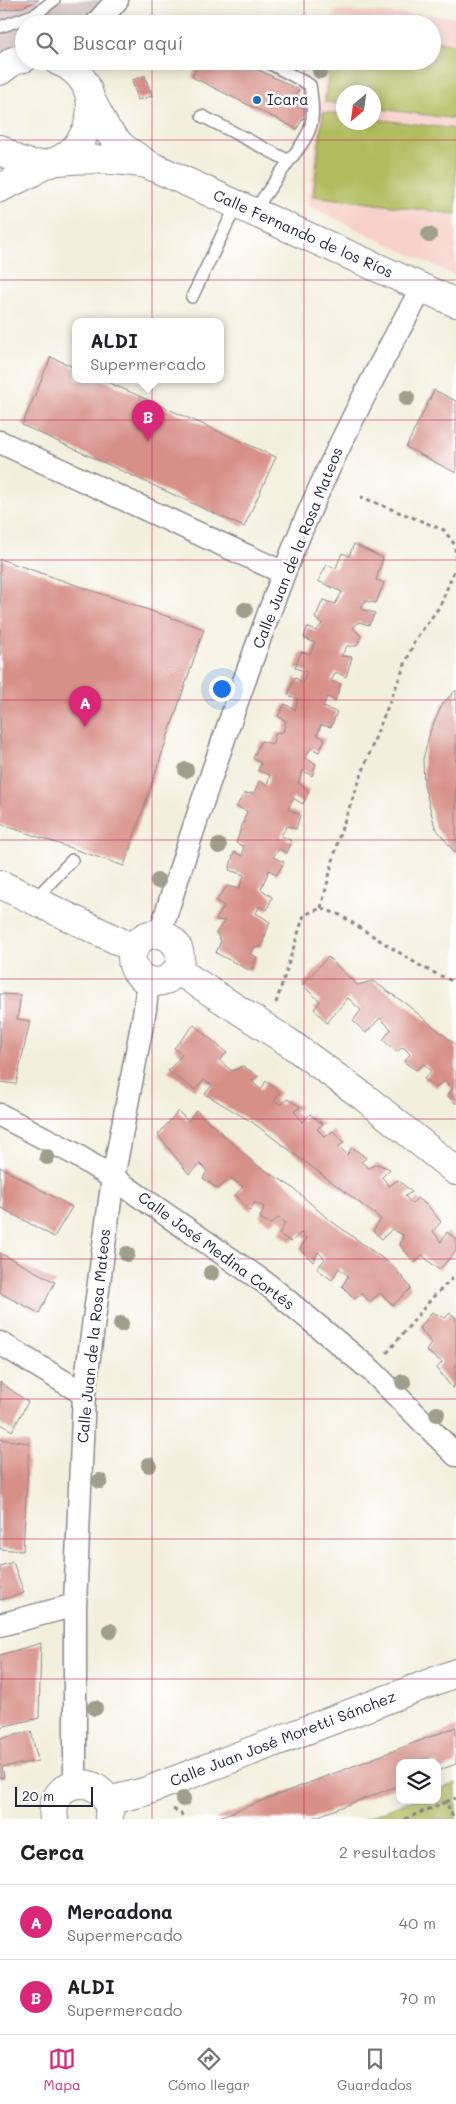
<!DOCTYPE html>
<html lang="es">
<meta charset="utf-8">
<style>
:root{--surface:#fff;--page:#f2f2f2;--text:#202124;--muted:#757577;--line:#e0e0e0;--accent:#db2777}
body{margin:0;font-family:Mali,sans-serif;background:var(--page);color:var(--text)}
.controls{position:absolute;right:15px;bottom:15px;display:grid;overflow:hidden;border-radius:10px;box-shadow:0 2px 12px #0003}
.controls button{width:45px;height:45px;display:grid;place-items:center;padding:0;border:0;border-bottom:1px solid var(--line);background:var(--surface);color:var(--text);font:25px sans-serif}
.compass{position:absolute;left:336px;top:85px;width:45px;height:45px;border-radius:50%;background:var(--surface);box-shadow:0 2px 12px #0003;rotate:209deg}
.scale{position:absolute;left:15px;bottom:12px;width:78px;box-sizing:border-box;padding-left:5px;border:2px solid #22223b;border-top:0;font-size:14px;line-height:18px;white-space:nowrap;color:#22223b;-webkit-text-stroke:4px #fff;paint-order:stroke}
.you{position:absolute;left:221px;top:688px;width:18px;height:18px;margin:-12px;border:4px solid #fff;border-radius:50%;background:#1a73e8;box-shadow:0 0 0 8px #1a73e833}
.badge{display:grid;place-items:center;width:32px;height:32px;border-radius:50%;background:var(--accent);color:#fff;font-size:16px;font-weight:700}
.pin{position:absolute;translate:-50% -41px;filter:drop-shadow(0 1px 2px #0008)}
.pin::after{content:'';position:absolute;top:26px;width:18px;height:15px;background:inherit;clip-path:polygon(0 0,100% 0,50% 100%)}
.popup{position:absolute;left:72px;top:318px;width:152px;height:65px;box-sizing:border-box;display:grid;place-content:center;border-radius:10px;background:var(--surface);filter:drop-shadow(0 1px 4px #0005);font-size:16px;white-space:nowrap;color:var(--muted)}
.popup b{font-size:19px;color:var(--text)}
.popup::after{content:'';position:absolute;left:50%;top:100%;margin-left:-10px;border:10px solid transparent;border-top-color:var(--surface)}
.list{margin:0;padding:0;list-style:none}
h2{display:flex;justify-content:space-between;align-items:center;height:65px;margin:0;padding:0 20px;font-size:21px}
h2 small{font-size:16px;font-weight:400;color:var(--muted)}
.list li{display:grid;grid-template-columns:32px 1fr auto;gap:15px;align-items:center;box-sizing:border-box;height:75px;padding:0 20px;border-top:1px solid var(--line)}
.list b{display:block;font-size:19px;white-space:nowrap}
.list p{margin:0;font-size:16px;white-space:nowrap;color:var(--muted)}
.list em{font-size:16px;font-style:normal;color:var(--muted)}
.icon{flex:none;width:28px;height:28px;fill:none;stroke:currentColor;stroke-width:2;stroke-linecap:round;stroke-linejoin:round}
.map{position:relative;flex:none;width:456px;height:1819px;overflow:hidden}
.search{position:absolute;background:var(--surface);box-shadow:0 2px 12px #0003;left:15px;right:15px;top:15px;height:55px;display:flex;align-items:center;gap:12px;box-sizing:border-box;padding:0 18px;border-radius:28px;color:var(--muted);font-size:19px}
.sheet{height:215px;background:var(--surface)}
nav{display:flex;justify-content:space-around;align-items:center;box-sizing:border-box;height:70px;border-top:1px solid var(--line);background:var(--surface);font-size:14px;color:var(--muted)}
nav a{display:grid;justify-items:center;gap:2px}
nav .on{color:var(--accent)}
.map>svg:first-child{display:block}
</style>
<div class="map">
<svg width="456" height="1819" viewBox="0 0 456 1819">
<rect width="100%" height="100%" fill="#fff"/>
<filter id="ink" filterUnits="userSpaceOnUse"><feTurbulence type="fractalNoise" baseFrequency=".02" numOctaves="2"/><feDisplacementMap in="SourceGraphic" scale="10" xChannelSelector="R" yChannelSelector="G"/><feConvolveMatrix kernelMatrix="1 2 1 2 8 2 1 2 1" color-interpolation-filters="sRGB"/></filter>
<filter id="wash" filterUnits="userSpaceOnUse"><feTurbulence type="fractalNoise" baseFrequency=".0096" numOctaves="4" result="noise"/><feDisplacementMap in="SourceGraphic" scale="20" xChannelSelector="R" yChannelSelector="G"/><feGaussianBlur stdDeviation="1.12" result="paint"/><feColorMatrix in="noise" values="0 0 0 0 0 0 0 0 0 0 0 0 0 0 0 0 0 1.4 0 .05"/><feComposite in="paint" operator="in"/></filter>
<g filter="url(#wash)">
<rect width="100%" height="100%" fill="#f2efdc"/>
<path fill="#f7d1c9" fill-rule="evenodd" d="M333 10 456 17V276L308 206 326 61H432V24H331ZM344 92H374V122H344Z"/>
<path fill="#d2bfc1" d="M0 0H125L107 24H24V61H42L0 76Z"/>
<path fill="#b0bc5d" stroke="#696f4c" d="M432 41 456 44V119L374 108V92H344L343 104 325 102 330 61H432Z
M323 112 343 115 344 122H374V119L456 129V214L313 196Z
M456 1783V1819H364L412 1800H437V1790Z"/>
<g id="blocks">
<path fill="#d79088" d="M0 0H39L23 7 0 11Z
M192 61H241L299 90 296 94 303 98 299 105 308 111 305 118H303L297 129 192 77 197 66 191 63Z
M145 76 152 96 138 100 132 80Z
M51 357 76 368V380H103L276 457 244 527 22 425Z
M434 390 456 401V473L406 447Z
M354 544 383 558 376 580 384 583 376 603 366 601 361 609 375 613 369 625 359 622 353 628 361 636 357 646H347L341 656 352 657 346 677 336 672 331 681 341 684 335 701 327 697 323 707 337 712 331 727 321 725 317 735 325 739 319 752 311 748 305 758 316 764 312 776 303 770 298 783 309 791 303 804 293 798 288 809 300 815 296 829 287 826 281 836 292 841 287 853 279 849 273 857 284 862 277 875 269 870 261 889 272 897 267 910 260 906 256 913 270 922 261 947H254L250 954 257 957 251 971 216 953 221 941 216 933 225 921 216 920 224 906 216 901 227 886 239 889 244 875 229 870 234 852 243 856V846L236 843 247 811 236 807 244 794 254 793 259 781 267 785 270 775 258 771 261 763 253 758 261 741 272 744 276 733 283 732 286 721 278 716 285 704 295 710 298 699 288 695 295 677 302 683 307 672 295 668 301 652 310 654 315 643 304 638 307 627 316 631 322 624 315 618 323 600 335 604 342 592 318 581 327 565 336 568 342 553 349 556Z
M0 559 204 629 124 866 0 824Z
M456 690V854L435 827 424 785 423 759 431 729 443 703Z
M328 957 357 985 373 981 406 1004 456 1045V1104L447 1095 452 1089 445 1081 436 1087 424 1079 431 1071 424 1064 416 1070 404 1062 410 1054 403 1047 397 1052 383 1040 391 1029 380 1018 366 1033 353 1021 361 1010 348 998 327 1023 314 1009 320 1001 302 985Z
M0 994 21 995 17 1019 30 1021 16 1084 0 1082Z
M194 1025 227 1053 219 1060 232 1071 243 1066 258 1076 252 1081 261 1090 266 1081 280 1093 274 1100 281 1105 287 1099 301 1107 294 1111 303 1122 310 1114 323 1124 317 1129 325 1137 333 1131 344 1143 339 1146 347 1155 352 1147 366 1158 361 1162 369 1168 377 1164 390 1169 382 1177 389 1186 398 1180 412 1192 405 1196 412 1204 417 1198 428 1206 441 1222 433 1231 441 1242 447 1232 456 1239V1251L439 1270 422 1255 415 1263 400 1245 403 1235 392 1229 382 1239 373 1231 381 1219 252 1122 205 1094 212 1085 204 1080 195 1090 168 1071 182 1055 174 1048Z
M196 1110 255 1164 292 1187 327 1218 393 1266 411 1288 393 1305 380 1293 370 1302 362 1294 355 1299 342 1286 348 1276 339 1268 332 1280 317 1269 325 1259 318 1252 313 1262 300 1249 306 1238 301 1233 291 1242 279 1234 285 1223 278 1218 271 1224 260 1218 264 1207 255 1202 250 1211 235 1195 243 1187 231 1178 218 1189 203 1178 207 1171 200 1164 189 1174 158 1135 178 1111 188 1121Z
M0 1167 72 1207 54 1237 0 1207Z
M0 1253 55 1282 39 1313 0 1293Z
M432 1312 445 1318 450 1313 456 1318V1384L452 1388 437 1368 442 1362 426 1351 431 1343 420 1328Z
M0 1382 28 1402 12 1431 0 1423Z
M0 1439 29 1443 23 1551 0 1549Z
M13 1562 24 1593 0 1600V1566Z
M41 1643 39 1718 0 1727V1655Z
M456 1727V1764L437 1771V1763H400V1785L310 1819H214Z
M31 1731 38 1761 2 1767 4 1777 0 1778V1739Z"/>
</g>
</g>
<g filter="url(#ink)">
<use href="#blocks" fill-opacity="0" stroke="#8a888c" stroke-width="1"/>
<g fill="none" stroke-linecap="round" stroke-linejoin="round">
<g stroke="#8a888c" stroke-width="14">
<path id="service" d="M0 27 36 14 54 0
M265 61 310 85C316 122 313 131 289 161
M202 116 289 161 254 211
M192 297 237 204
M34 900 72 860"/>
</g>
<g stroke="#8a888c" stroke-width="25">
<path id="minor" d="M96 24 117 0
M0 442 284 573
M160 933C198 812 239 691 284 573 322 474 371 379 422 288
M0 1115 73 1153 113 1178 267 1284 372 1371 456 1455
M0 1343 84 1394
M0 1625 75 1605
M75 1784V1605L84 1394 113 1178 145 1009 148 981"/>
</g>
<g stroke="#8a888c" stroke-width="30">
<path id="tertiary" d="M0 884 133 948
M132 958a24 24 0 1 1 48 0a24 24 0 1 1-48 0Z
M177 970 288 1042 364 1097 456 1171
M108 1801 144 1792 456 1673
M54 1819C47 1772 114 1773 109 1818"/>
</g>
<g stroke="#8a888c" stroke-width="30">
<path id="secondary" d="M0 71 13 61 24 58
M90 98 107 130 122 147 149 165 456 303
M0 149C71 206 130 90 58 61
M58 161C87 158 117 159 146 164
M0 188 31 173 43 164"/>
</g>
<path stroke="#8a888c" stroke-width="3" stroke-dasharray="4 4" stroke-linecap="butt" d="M321 908 340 833 377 733 415 640 440 606 456 566 455 545 444 530 361 497
M276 1003 304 915 321 908 340 915 422 967 456 983
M387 1353 433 1297 456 1275
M446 1802 456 1798
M173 1809 181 1813 183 1819
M405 1819 446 1802 454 1819"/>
<use href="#service" stroke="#fff" stroke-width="11"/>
<use href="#minor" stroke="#fff" stroke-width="22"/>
<use href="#tertiary" stroke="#fff" stroke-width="28"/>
<use href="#secondary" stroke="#fff" stroke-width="28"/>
</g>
<g fill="#9fa08b">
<circle cx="320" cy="71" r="8"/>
<circle cx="429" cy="235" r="8"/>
<circle cx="407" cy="398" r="8"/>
<circle cx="245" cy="610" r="8"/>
<circle cx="186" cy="770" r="8"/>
<circle cx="219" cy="846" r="8"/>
<circle cx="158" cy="881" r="8"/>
<circle cx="47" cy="1157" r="8"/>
<circle cx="127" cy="1254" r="8"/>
<circle cx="211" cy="1273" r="8"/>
<circle cx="121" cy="1324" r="8"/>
<circle cx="403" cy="1382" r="8"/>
<circle cx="437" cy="1414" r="8"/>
<circle cx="149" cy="1465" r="8"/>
<circle cx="100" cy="1481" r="8"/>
<circle cx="110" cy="1631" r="8"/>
<circle cx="95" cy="1708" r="8"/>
<circle cx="183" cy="1799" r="8"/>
</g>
</g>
<path fill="none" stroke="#c2185b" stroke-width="1" stroke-opacity="0.55" d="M152 0V24M304 0V24M152 61V1819M304 61V1819M0 140H456M0 280H456M0 420H456M0 560H456M0 700H456M0 840H456M0 979H456M0 1119H456M0 1259H456M0 1399H456M0 1539H456M0 1679H456"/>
<circle fill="#1f6fb2" stroke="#fff" stroke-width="2" cx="257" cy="100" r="5"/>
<g text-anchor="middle" stroke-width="5" stroke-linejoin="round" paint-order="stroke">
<g font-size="15" fill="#22223b" stroke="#fff" text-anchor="start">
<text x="267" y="105">Icara</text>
</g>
<g font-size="15" fill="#22223b" stroke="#fff">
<text transform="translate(303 234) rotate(24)" y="5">Calle Fernando de los Ríos</text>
<text transform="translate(298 548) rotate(-68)" y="5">Calle Juan de la Rosa Mateos</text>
<text transform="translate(216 1251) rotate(36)" y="5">Calle José Medina Cortés</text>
<text transform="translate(94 1336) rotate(-84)" y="5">Calle Juan de la Rosa Mateos</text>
<text transform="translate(283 1739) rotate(-21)" y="5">Calle Juan José Moretti Sánchez</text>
</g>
</g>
</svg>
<div class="controls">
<button><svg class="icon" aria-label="layers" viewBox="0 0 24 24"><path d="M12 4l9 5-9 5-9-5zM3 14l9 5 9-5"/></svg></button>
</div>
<svg class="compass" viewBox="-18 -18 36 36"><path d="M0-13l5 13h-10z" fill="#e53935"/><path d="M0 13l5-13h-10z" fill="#757577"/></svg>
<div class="scale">20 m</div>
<div class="you"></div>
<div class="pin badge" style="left:85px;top:727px">A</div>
<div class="pin badge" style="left:148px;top:441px">B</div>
<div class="popup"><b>ALDI</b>Supermercado</div>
<div class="search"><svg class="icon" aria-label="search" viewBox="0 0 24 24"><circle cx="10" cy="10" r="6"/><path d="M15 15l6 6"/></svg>Buscar aquí</div>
</div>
<section class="sheet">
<h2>Cerca<small>2 resultados</small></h2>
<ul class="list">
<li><span class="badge">A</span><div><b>Mercadona</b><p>Supermercado</p></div><em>40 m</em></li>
<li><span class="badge">B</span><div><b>ALDI</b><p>Supermercado</p></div><em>70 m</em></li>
</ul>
</section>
<nav>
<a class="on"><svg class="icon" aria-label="map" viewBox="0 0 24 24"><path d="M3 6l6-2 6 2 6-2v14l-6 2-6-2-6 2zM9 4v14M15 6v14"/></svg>Mapa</a>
<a><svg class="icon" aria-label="directions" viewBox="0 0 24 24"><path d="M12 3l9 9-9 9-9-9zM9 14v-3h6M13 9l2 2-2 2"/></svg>Cómo llegar</a>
<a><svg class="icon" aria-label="saved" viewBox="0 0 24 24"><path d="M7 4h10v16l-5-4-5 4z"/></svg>Guardados</a>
</nav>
